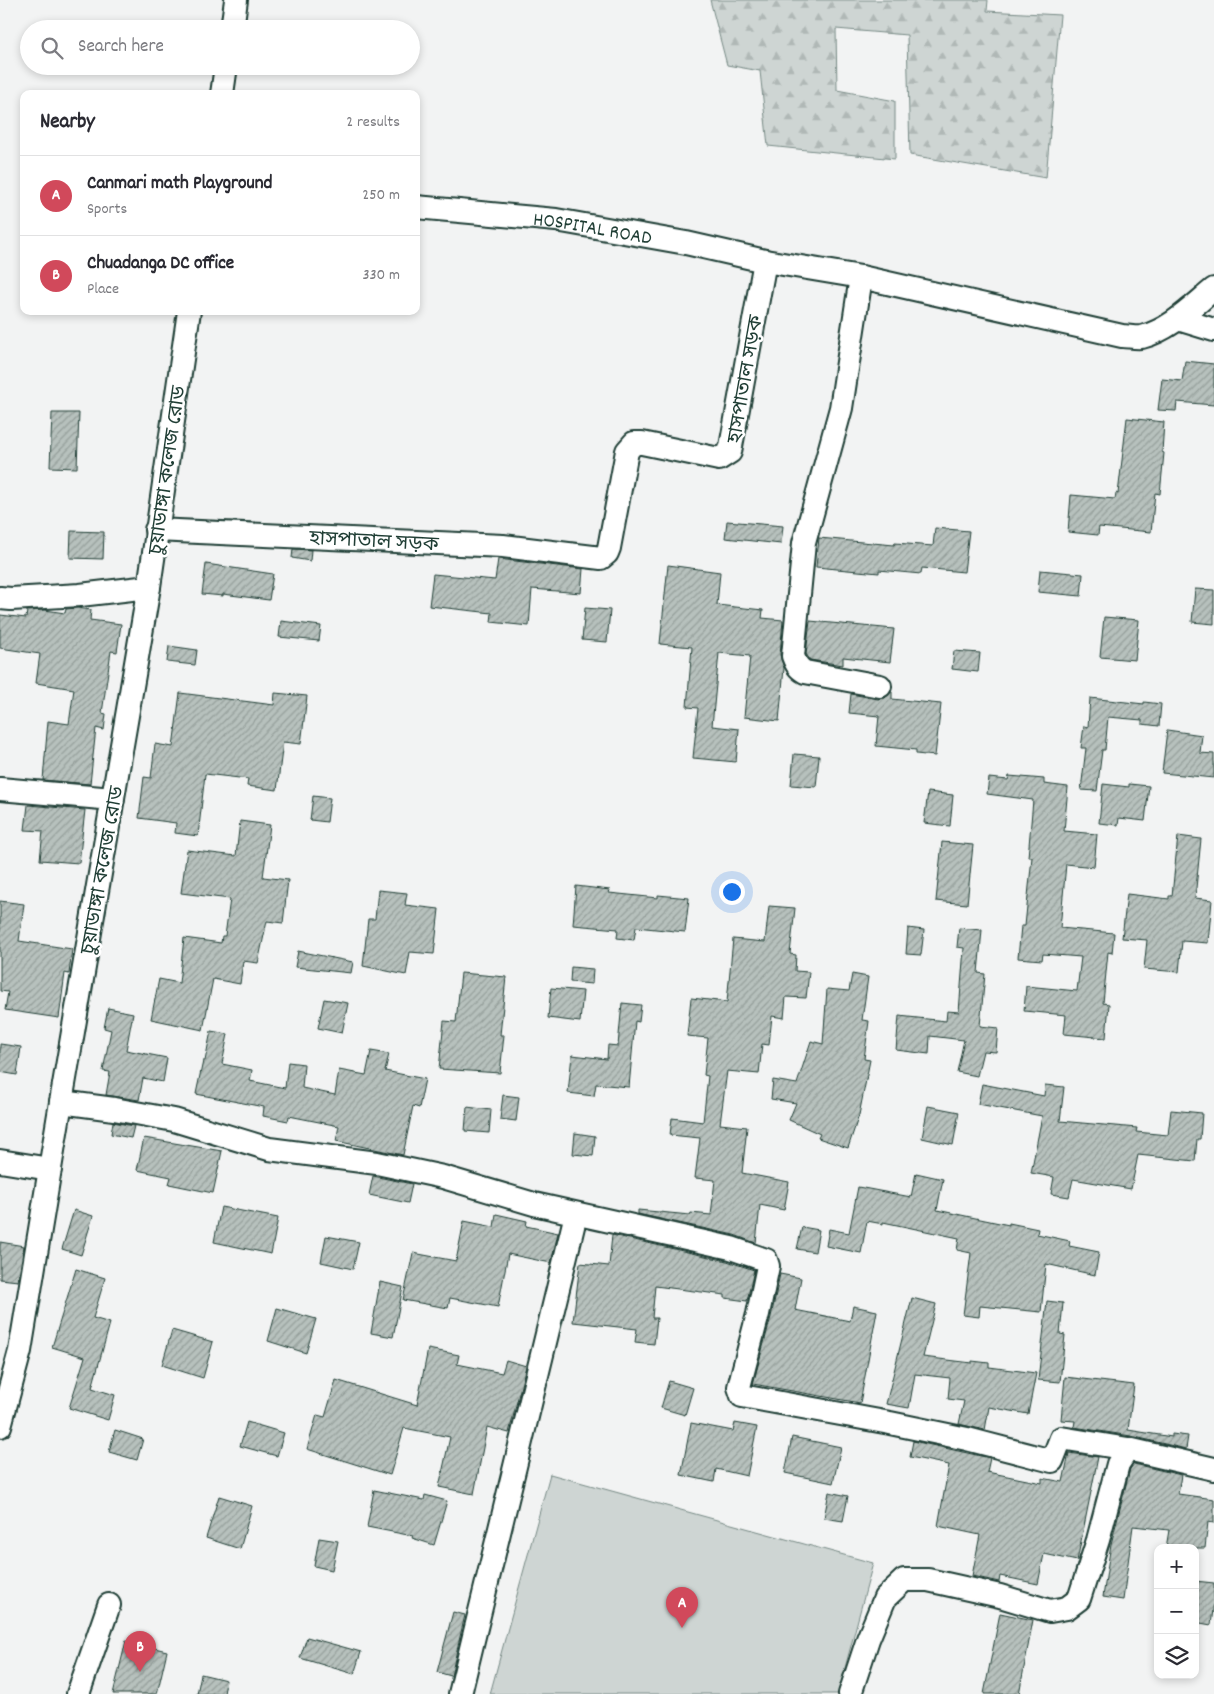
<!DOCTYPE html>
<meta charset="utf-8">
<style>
:root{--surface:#fff;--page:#f7f7f7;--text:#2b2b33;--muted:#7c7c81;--line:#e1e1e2;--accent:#d1495b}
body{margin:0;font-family:Dekko,"Noto Sans Bengali",sans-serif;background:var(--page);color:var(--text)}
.controls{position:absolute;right:15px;bottom:15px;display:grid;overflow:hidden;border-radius:10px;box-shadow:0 2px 8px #0003}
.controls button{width:45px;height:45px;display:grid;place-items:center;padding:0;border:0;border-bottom:1px solid var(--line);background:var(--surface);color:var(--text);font:25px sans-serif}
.you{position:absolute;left:731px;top:891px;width:18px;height:18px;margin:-12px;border:4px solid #fff;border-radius:50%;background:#1a73e8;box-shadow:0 0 0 8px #1a73e833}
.badge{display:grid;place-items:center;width:32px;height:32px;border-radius:50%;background:var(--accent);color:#fff;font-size:16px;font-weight:700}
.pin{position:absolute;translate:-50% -41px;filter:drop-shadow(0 1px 2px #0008)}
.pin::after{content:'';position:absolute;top:26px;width:18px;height:15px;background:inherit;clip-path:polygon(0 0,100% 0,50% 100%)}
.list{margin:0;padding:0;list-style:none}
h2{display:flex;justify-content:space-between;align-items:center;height:65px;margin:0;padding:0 20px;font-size:21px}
h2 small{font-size:16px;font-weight:400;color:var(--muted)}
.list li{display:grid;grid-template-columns:32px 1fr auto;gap:15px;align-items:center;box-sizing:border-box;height:80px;padding:0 20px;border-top:1px solid var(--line)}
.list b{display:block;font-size:19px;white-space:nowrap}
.list p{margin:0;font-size:16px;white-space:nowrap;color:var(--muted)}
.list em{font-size:16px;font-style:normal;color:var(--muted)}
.icon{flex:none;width:28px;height:28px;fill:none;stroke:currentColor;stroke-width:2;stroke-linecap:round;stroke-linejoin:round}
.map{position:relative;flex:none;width:1214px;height:1694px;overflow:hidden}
.search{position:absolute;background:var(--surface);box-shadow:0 2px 8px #0003;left:20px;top:20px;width:400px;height:55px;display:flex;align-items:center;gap:12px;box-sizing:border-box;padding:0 18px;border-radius:28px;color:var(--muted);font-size:19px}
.panel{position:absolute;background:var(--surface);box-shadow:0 2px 8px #0003;left:20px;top:90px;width:400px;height:225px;border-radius:10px}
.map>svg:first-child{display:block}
</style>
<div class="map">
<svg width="1214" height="1694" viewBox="0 0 1214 1694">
<defs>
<pattern id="forest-firs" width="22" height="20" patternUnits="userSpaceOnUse" patternTransform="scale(1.25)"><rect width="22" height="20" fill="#ced5d3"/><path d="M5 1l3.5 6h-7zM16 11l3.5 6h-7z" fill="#b0b8b6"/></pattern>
<pattern id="building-hatch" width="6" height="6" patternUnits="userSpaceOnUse" patternTransform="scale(1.25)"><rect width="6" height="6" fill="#b7c1bd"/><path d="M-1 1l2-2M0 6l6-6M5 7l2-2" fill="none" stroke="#949e9a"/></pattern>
</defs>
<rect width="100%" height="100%" fill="#f2f3f3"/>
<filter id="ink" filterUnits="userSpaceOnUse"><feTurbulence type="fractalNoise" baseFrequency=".02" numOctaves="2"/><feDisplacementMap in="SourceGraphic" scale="10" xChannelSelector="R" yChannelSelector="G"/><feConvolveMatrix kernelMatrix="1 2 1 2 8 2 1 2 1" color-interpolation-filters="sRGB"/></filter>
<g filter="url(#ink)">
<path fill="url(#forest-firs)" stroke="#768984" d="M710 0H988L987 11 1060 15 1046 178 910 155 907 35 836 29 837 90 895 101V159L768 146 760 71 727 65Z"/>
<path fill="#ced5d3" stroke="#768984" d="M550 1474 873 1563 838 1694H490Z"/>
<path fill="url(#building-hatch)" stroke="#1f3d34" d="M1185 361 1214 364V405L1177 402 1176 411 1158 410 1162 379 1182 381Z
M52 413H79L77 468 50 467Z
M1127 418 1164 422 1162 452 1164 453 1160 494 1155 493 1151 532 1099 527 1098 535 1068 532 1071 495 1115 499 1116 493 1118 494Z
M727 521 783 526 781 544 725 538Z
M935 528 969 531 964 572 922 568 921 574 879 570V573L816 567 819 538 894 545 895 543 933 546Z
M71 531 104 532 103 559 70 558Z
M293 549 311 550 310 561 292 558Z
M498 559 583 569 581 593 532 589 529 626 491 622 492 613 429 606 433 574 495 580Z
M206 564 273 574 269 600 223 594V596L202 594Z
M668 565 720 572 717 605 763 610 762 618 783 620 780 655 784 668 779 721 744 717 750 656 719 653 712 726 739 729 736 762 693 758 698 708 687 707 692 647 660 644Z
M1040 570 1083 574 1081 596 1038 592Z
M1195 589 1214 590V624L1192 622Z
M77 608 91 610 90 620 121 624 117 652 111 651 102 713 106 714 104 730 96 728 90 784 43 780 48 721 69 724 74 689 36 683 40 654 0 648V615L26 618 27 611 45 610 65 613 66 609Z
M585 608 610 610 607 642 582 640Z
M1104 617 1139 620 1135 660 1100 657Z
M281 621 321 626 319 641 279 637Z
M810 621 894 629 890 662 843 657V665L810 660 806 654Z
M169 646 197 650 195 665 167 662Z
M954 651 980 653 978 672 952 669Z
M891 692H892V699L941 704 935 756 916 754V750L876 746 879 716 849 713 851 694 878 699 885 698Z
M180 693 274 705 275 693 307 696 301 744 283 742 277 790 247 786 248 779 205 774 198 836 175 833 176 823 139 818 144 777 151 778 155 744 173 747Z
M1090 698 1144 704V702L1161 704 1159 726 1142 724V720L1108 717 1105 750H1102L1097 791 1081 790 1086 748H1081L1084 726 1088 727Z
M1167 730 1202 735 1200 753 1214 754V778L1162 773Z
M794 754 819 756 816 787 791 785Z
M1009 776 1044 779V784L1068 787 1064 831 1097 834 1094 867 1066 864 1060 928 1114 933 1112 953 1108 952 1103 1003 1109 1004 1106 1038 1064 1034 1066 1015 1024 1011 1026 986 1077 991 1081 957 1043 954 1042 960 1018 958 1021 926H1025L1032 857H1028L1033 800 987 794 989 778 1008 780Z
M1103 784 1129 787V784L1149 786 1145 821 1119 818 1118 825 1099 823Z
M928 792 953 795 950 826 924 823Z
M313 796 330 798 327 822 310 820Z
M28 805 85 810 79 863 40 860 43 831 25 830Z
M240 821 270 825 263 877 288 880 283 923 267 921 258 963 243 961 240 984 213 979 203 1030 151 1019 159 979 179 983 184 938 221 943 222 936H225L230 899 181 893 187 850 236 856Z
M1178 836 1201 839 1195 898 1212 900 1208 943 1182 941 1179 972 1144 969 1147 940 1122 938 1127 894 1169 899V896H1172Z
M942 842 973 845 967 904 936 901Z
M576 886 610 890 609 893 658 898V895L689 898 685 932 636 927 634 940 617 938 618 929 573 925Z
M378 890 407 893 405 905 439 909 434 954 410 952 406 975 363 966 368 919H375Z
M0 901 24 904 19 941 72 949 69 974 65 973 59 1018 5 1010 8 992 0 991Z
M769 906 795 908 790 954 796 955 795 971 809 972 806 998 786 997 784 1018 772 1016 769 1045 762 1044 759 1074 727 1071 720 1124 747 1127 742 1173 789 1182 784 1210 760 1205 756 1243 734 1235 638 1214V1210L690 1215 691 1213 711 1215 715 1180 695 1178 700 1138 670 1135 672 1118 703 1122 708 1076 704 1075 708 1038 687 1036 691 998 727 1002 733 939 765 942Z
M908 928 924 930 921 955 906 954Z
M959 928 982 930 978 973 985 974 980 1026 998 1028 996 1052 983 1051 977 1076 957 1072 964 1040 930 1036 929 1054 896 1050 899 1016 946 1021 947 1011 959 1012 964 948 957 947Z
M298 951 353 962 351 973 295 967Z
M571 967 593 969 592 984 570 982Z
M461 973 506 977 500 1035H504L500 1073 439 1069 444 1021 456 1022Z
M852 974 868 977 862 1020 869 1021 864 1059 870 1060 859 1115 848 1148 818 1138 820 1134 789 1120 796 1103 771 1099 773 1080 797 1084 811 1041 823 1044 827 989 849 991Z
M551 988 583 991 580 1022 548 1018Z
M324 999 348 1003 342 1033 318 1028Z
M622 1003 641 1005 639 1022 635 1021 629 1087 596 1084 594 1096 568 1093 572 1055 607 1059 608 1045 618 1046Z
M108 1008 133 1013 126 1050 167 1058 163 1082 143 1078 139 1100 106 1095 110 1072 103 1071 111 1030 104 1028Z
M211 1031 228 1034 222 1064 252 1070 250 1081 285 1088 288 1062 304 1064 302 1088 335 1095 339 1070 366 1075 371 1051 389 1054 385 1071 425 1079 419 1108 413 1106 403 1155 336 1141 339 1126 289 1116 288 1121 263 1116 264 1107 196 1094 203 1061H205Z
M0 1044 21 1047 17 1075 0 1072Z
M982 1084 1044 1096 1045 1085 1064 1087 1060 1121 1137 1128 1136 1132 1168 1135 1171 1110 1202 1113 1200 1139H1197L1195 1161 1138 1155 1131 1189 1073 1179 1069 1197 1051 1194 1054 1177 1031 1173 1042 1116 978 1104Z
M503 1095 519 1097 516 1121 500 1119Z
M928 1106 959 1112 953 1145 922 1138Z
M467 1107 491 1110 489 1133 465 1131Z
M113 1122 134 1126 131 1138 111 1134Z
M575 1133 595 1136 593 1156 573 1154Z
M144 1138 222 1151 213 1193 169 1184 171 1177 137 1170Z
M916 1173 943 1179 937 1210 1009 1225V1223L1038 1229 1037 1234 1070 1241 1069 1246 1099 1252 1095 1275 1046 1264 1041 1312 980 1306 979 1317 963 1315 971 1253 957 1250 959 1238 883 1222V1224L867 1221 861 1253 826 1246 829 1229 849 1233 858 1187 911 1197Z
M373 1176 412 1184 408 1203 369 1195Z
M221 1207 278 1218 271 1254 214 1242Z
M74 1210 93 1216 81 1255 62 1249Z
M496 1214 527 1221 526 1226 558 1233 551 1263 508 1254 498 1307 450 1298 448 1308 403 1300 413 1253 456 1261 464 1221 494 1227Z
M802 1227 819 1230 815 1252 797 1249Z
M612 1235 727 1261 754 1270 747 1301 725 1298V1295L655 1286 652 1318H657L654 1344 635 1342 637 1329 573 1322 580 1263 609 1266Z
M326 1236 359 1242 353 1269 321 1262Z
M0 1242 24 1246 18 1281 0 1279Z
M76 1269 105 1278 93 1318 110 1323 92 1388 115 1395 108 1420 69 1408 85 1357 52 1347Z
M780 1274 801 1278 795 1310 850 1321 853 1306 877 1311 860 1403 753 1384 771 1317Z
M380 1282 403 1287 393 1337 371 1333Z
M912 1298 936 1304 923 1357 972 1363V1361L989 1363V1367L1036 1373 1028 1414 989 1407 985 1430 959 1424 964 1401 948 1399 950 1378 915 1374 909 1408 886 1404Z
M1047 1301 1063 1303 1060 1334 1065 1335 1060 1382 1038 1380Z
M277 1308 316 1319 306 1353 268 1341Z
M172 1330 213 1342 203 1378 162 1365Z
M428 1349 459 1355 457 1364 502 1373 506 1360 526 1366 509 1433 487 1427 474 1494 439 1487 450 1437 404 1428 390 1475 307 1449 317 1415 325 1417 336 1380 417 1405Z
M1065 1377 1134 1385 1128 1430 1172 1437V1434L1188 1436 1186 1449 1131 1436 1074 1427 1075 1421 1061 1420Z
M669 1381 693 1388 685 1415 661 1408Z
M247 1422 284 1433 277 1456 240 1446Z
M691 1423 733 1431 735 1423 757 1427 747 1476 716 1469 714 1482 681 1475Z
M115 1430 143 1439 137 1460 109 1452Z
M792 1437 841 1447 833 1483 785 1473Z
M913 1441 990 1458 987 1472 1042 1483V1478L1063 1482 1069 1453 1098 1457 1077 1561 1044 1554 1038 1584 1000 1576 999 1582 972 1576 980 1535 938 1526 949 1465 910 1457Z
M1134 1464 1181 1475 1178 1494 1214 1499V1523L1208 1522 1205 1548H1166L1169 1530 1133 1526 1123 1600 1103 1597 1111 1544 1130 1469Z
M374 1490 424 1500 425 1495 447 1501 434 1545 412 1538 413 1536 367 1527Z
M829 1492 848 1496 843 1521 824 1518Z
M219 1496 252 1506 240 1549 206 1538Z
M319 1538 338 1541 332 1570 314 1566Z
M1195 1581 1214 1583V1602L1211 1625 1195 1622Z
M453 1612 465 1615 451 1676 437 1672Z
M1000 1613 1033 1620 1019 1694H984Z
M307 1637 361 1652 354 1674 300 1658Z
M126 1641 167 1651 157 1694H113Z
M201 1674 226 1680 224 1694H197Z"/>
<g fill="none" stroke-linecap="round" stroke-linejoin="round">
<g stroke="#1f3d34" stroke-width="26">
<g id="minor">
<path d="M232 29 236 0"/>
<path d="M222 94 226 66"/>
<path id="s1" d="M416 207 556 220 686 243 765 261"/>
<path d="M861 277 841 408 804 543 793 656C796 664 798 668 805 672L880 686"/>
<path d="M1178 319 1214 330"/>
<path d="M156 530 503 546 601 558 607 553 609 548 627 451 634 443H642L719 459 730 452 765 261 861 277 1122 336C1128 336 1136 338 1142 337 1170 330 1192 307 1214 289"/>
<path d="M0 598 11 599 80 595 149 587"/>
<path d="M0 789 113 799"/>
<path d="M61 1102 114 1109 174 1120 269 1149 377 1163 443 1177 534 1204 731 1248 766 1260 768 1266 758 1314 739 1387 742 1396 890 1423 967 1439 1052 1461 1061 1438 1128 1449 1214 1469"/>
<path d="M0 1161 50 1169"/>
<path d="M0 1426 20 1351 61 1102 149 587 189 311"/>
<path d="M78 1694 109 1605"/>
<path d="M460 1694 576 1214"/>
<path d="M850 1694 868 1639 885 1598 904 1580H928L1000 1596 1050 1611 1067 1608 1079 1599 1098 1540 1118 1464 1128 1449"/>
</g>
</g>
<use href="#minor" stroke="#fff" stroke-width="22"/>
</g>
</g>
<g text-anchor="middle" stroke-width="5" stroke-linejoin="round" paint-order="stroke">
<g font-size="20" fill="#1f3d34" stroke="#fff">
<text dy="7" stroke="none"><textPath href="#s1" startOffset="178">HOSPITAL ROAD</textPath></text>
<text transform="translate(744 379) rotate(-80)" y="7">হাসপাতাল সড়ক</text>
<text transform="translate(166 470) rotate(-82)" y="7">চুয়াডাঙ্গা কলেজ রোড</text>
<text transform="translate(374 540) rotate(3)" y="7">হাসপাতাল সড়ক</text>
<text transform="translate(101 870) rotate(-80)" y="7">চুয়াডাঙ্গা কলেজ রোড</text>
</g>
</g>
</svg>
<div class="controls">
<button>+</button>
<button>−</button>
<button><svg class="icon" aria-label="layers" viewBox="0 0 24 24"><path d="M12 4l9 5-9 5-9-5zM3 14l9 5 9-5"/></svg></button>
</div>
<div class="you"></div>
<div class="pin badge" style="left:682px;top:1628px">A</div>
<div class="pin badge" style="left:140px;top:1672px">B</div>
<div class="search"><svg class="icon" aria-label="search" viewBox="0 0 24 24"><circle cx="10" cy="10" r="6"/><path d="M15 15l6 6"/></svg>Search here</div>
<section class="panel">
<h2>Nearby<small>2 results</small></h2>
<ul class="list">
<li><span class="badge">A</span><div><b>Canmari math Playground</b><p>Sports</p></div><em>250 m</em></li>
<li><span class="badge">B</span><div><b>Chuadanga DC office</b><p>Place</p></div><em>330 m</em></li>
</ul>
</section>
</div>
